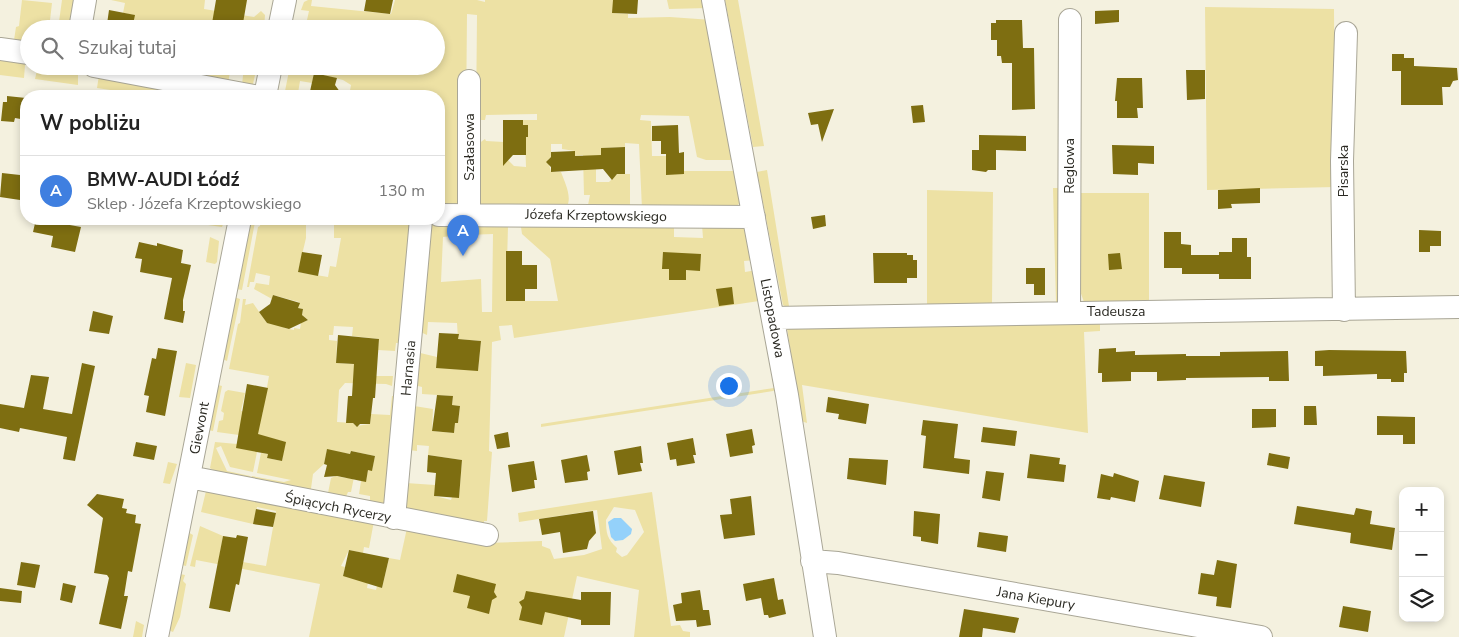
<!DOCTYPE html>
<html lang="pl">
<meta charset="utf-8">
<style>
:root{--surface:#fff;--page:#f2f2f2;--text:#222;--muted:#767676;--line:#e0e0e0;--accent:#db2777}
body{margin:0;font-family:"Nunito Sans",sans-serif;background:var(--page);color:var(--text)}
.controls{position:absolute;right:15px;bottom:15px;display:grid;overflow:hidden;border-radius:10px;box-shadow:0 2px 8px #0003}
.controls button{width:45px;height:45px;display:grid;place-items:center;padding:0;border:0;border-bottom:1px solid var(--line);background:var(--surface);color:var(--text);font:25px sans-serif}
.you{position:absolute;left:728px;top:385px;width:18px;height:18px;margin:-12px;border:4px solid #fff;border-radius:50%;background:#1a73e8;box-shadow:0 0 0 8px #1a73e833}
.badge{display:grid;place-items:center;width:32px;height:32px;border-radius:50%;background:var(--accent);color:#fff;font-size:16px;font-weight:700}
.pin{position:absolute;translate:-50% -41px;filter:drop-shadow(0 1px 2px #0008)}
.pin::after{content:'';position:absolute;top:26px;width:18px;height:15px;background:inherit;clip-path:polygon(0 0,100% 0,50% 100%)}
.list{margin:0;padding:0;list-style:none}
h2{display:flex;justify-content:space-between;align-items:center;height:65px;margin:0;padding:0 20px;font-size:21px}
h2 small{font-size:16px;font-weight:400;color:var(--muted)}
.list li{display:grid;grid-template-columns:32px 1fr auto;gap:15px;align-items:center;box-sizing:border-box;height:70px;padding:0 20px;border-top:1px solid var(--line)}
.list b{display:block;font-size:19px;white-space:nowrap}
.list p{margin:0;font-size:16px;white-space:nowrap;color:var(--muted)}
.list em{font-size:16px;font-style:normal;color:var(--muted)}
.icon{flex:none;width:28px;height:28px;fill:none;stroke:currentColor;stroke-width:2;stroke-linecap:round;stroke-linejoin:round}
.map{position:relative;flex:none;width:1459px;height:637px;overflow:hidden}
.search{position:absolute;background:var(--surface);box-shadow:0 2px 8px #0003;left:20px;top:20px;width:425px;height:55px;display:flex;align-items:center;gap:12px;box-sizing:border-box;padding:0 18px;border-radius:28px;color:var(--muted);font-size:19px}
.panel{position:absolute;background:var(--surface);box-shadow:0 2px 8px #0003;left:20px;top:90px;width:425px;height:135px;border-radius:20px}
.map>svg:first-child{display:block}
</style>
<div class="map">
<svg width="1459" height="637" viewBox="0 0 1459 637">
<rect width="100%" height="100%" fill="#f4f1df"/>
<path fill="#ede1a4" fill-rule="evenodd" d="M22 0 52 3 49 29H29V47L14 40 16 27 19 26Z
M62 0H79L74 29H58Z
M111 0H205L204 9 254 17 261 11 265 15 264 29H210L186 21 184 28 135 29 132 26 134 15 123 13 125 3Z
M308 0H312L311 6 391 14 395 0H477L485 2V0H613V13L628 14V18L670 17 712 20 733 160H706L697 157 689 116 641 115 640 120 651 121 652 156H666V174H684V171H735L741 201 737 206 728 209H642L639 144 625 143V147L601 148V163H596V182H609L617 174H630V206L588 205 590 195H584L583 155 575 156V151L562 149V144H551V157L548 160 551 172H561C565 183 573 198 566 208L476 207 478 144 485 139 486 141 504 142 503 155 514 166 526 167 525 137H528V125H523V120H537V114L486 115 485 120H476L477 15 467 14 466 120 461 209H439V157L442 156V134L439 133V96H349L351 85 343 80 314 73 312 83 300 81 298 93H287L285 91 290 66H436V29H305L309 11 301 10 304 2Z
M667 0H707L708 8 669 9Z
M725 0H738L764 146 753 147Z
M1205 7 1334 9 1335 187 1207 190Z
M0 57 23 60 25 65 24 78 0 75Z
M38 66 78 68V85L35 79Z
M185 66H201L199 78 184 72Z
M204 66H231L228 84 202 79Z
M244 66H257L253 84 242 85Z
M99 75 171 91 170 96H150L97 88Z
M767 170 789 306 875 305 876 309H790L783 305 757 172Z
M1053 188H1067L1062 302 1056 303Z
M927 190 993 192 992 304 927 305Z
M1078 193H1149V302H1084L1079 288Z
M205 219H225L222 227 201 224Z
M408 220 416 226 404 343H396L395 351 378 350 379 339 352 336 353 327 334 326 333 335H329V340L337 341 336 363 369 365V376H393L392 386 386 384 345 383 339 390 337 422 353 423 356 426 370 424 371 414 390 415 392 396 401 397 388 503 370 507V496L359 494 361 481 366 480 368 470H372L375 456 351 451 350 454 327 450 324 464 313 474 310 496 212 474 213 470 210 468 215 442 237 444 257 452 253 472 230 467 221 446 216 448 227 471 250 476 251 478 252 476 284 482 291 480 257 473 261 453 268 454 267 458 282 461 285 442 240 430 239 435 217 432 219 421 223 420 224 413 221 411 225 392 228 390 245 393 241 411 262 415 269 376 229 369 238 324 240 323 243 299H246L245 305 253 303 267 323 272 320 285 328 294 330V328L300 329 301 323 308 320 302 315 303 309 298 308 299 302 273 295 272 299 254 289 256 283 269 285 270 276 256 273 254 282H250L249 287H247L258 227 260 226 261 221H306V238L298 272 328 277 330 266 336 267 341 238H334V221Z
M470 221 508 226 506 301H558L550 259 522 234 521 227 525 221 674 225V237L703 238 702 225 743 224 756 260 744 261 745 272 757 270 759 301 514 338 512 325 499 326 501 340 492 342 489 451 492 452 487 521H484V529L406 509V483L435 485V496L451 500 452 497 459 498 462 460 428 455 429 446 417 445V451L409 450 414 406 433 409 432 431 454 433 455 423H458L460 406 452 405 453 396 422 394V387L414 385 412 351 437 357 436 367 478 370 481 341 458 339 457 323 428 322 427 335 416 330 429 223 446 222 451 228 452 236 443 237 441 282 481 279 482 312H492L493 234 466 235 465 227Z
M255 222 242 290 236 289 249 226Z
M210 237 219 241 217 262 215 264 206 262Z
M234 297 240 299 227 361 220 358Z
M1100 323V331L1084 332 1088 433 802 385 807 423 801 421 787 328Z
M769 356 777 389 773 391 541 427V424L774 388Z
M186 363 196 365 190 398 179 397Z
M218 385 222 386 213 431 208 430Z
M168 462 177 464 170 484 163 483Z
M347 475 354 477 351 492H348L344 501 327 498 331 478 336 476 346 478Z
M206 491 374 521 369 548 364 547 363 553 349 550 341 566 345 567 343 576H369L367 588 376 590 377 586 382 588 389 558 400 560 407 528 486 543 542 541V546L550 549 554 559 584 555 602 549 597 510 519 522 518 513 652 492 671 626 680 625 683 631 690 632V637H634L639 590 577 576 564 637H309L320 584 196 560 195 567 190 566 200 526 223 536 219 558 266 566 276 511 257 507 253 524 201 512ZM614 507 635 510 644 532 627 555 622 557 616 552 617 548C607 539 606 533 606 520Z
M186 531 193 535 186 566 182 565Z
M180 574 185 575 183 581 186 584 180 617 173 632 168 630Z
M136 621 144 625 142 637H133Z"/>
<path fill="#94d1fa" d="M614 518H621L632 529 631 534 623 540 615 541 611 537 608 522Z"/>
<path fill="#7e6e11" d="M216 0H247L242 29H211Z
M366 0H393L390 14 364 11Z
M613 0H638L637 14 612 13Z
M109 10 135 15 132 29H108L109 24H107Z
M1119 10V22L1095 24V11Z
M996 20H1022L1023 48H1034L1035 109 1012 110V63H1002L1001 56H997V40H991V23H996Z
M1392 54H1404V58H1414V66L1457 68 1458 80 1453 81 1450 87H1442L1443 105H1401V71H1392Z
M1186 70H1205V99L1187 100Z
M314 73 337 78 335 85 343 96H309Z
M1117 78H1142L1143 108H1137L1138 118H1117V101H1115Z
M7 96 26 98V120L15 118 14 122 1 121 3 102H7Z
M923 105 925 122 913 123 911 106Z
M834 109 822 142 818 124 811 125 808 113Z
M503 120H523V125H528V137H526V155H513L503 166Z
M678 125 679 153 684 152V174L666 175V154H661V141H652V126Z
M979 135 1026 136V151L996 150V170H988L986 172 972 170V150H979Z
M1112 145 1154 146V164L1138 163V175L1113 174Z
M625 147V174H617L612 180 603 169 551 172V167L546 162 551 157V152L575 151V156L601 155V148Z
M2 173 20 175V200L0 197Z
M1260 188V203L1231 204 1232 208 1218 209V190Z
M825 215 826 226 813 229 811 217Z
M36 219 81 227 75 252 51 247 53 236 33 232Z
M1419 230 1441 231V246H1430V252H1419Z
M1164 232H1181V244L1191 245V255H1219V252H1232V238H1247V257H1251V279H1219V274H1182V268H1164Z
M139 242 157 246V243L183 250 181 263 191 265 183 300V311H185L183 323 164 319 172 278 140 272 142 259 135 258Z
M506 251H522V265H537V289H525V301H506Z
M302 252 322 255 318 276 298 272Z
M663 252 701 254 700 271 686 270V280H669V269H662Z
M873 253H907V255H913V260H917V278H907V283H874Z
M1120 253 1122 269 1109 270 1108 254Z
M1026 268H1045V295H1034V284H1026Z
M732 287 734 304 719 306 716 289Z
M273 295 300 303 298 308 303 309 302 315 308 320 289 329 267 323 259 312 270 304Z
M93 311 113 316 109 334 89 331Z
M439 333 459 334 458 339 481 341 478 371 436 368Z
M338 335 379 339 375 398H373L370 424H360L357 427 353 423H346L348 396H352L354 364 336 363Z
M158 348 177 351 165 416 146 412 149 396 144 395 152 358 156 359Z
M1116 348V352L1135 351V355L1186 354V356H1220V352L1288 351 1289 381H1269V377L1186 378V380L1157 381V372H1131V381L1102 382V373H1098L1099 349Z
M1329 350 1406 351 1407 373H1404V382H1391V379H1377V374L1323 376V366H1315V351Z
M82 363 95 366 75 461 63 459 67 437 20 428 19 432 0 428V404L24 408 31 375 49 377 43 409 72 414Z
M247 384 268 388 258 434 286 442 282 461 267 458 268 454 236 448Z
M437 395 453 396 452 405 460 406 458 423H455L454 433 432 431Z
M828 397 869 404 866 424 838 419 839 414 826 412Z
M1304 406H1316L1317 425H1304Z
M1252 409H1276V427L1252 428Z
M1377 416 1415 417V444H1403V435H1377Z
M923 420 958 424 954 458 970 460 969 474 923 468 926 436 921 435Z
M983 427 1017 431 1015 446 981 442Z
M752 429 755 445 752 446 753 453 730 457 726 434Z
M508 432 510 447 497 449 494 435Z
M693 438 696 455H693L695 463 677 466 676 459 670 460 667 443Z
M136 442 157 446 154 460 133 456Z
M641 446 643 463H640L642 471 618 475 614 451Z
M327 449 350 454 351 451 375 456 372 471 368 470 366 482 337 476 324 477 327 465 324 464Z
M1269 453 1290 457 1288 469 1267 465Z
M1030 454 1060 458 1059 464 1066 465 1064 482 1027 478Z
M428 455 462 460 459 498 434 496 436 473 427 472Z
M587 455 590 471 587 472 588 480 565 483 561 460Z
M849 458 888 460 886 485 847 479Z
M534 461 537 480H534L535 488 512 492 508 465Z
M986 471 1004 473 1000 501 982 498Z
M1114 473 1139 481 1135 502 1111 497 1110 500 1097 498 1101 474 1113 477Z
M1164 475 1205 482 1201 507 1159 499Z
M97 494 124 499 122 508 127 509 126 513 136 515 135 523 141 524 132 572 128 571 124 596H128L121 629 99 624 109 578 107 575 94 573 103 518 87 505Z
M751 496 755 535 724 539 720 515 732 514 730 499Z
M1297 506 1354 515 1356 508 1372 511 1370 524 1395 528 1392 550 1350 543 1351 533 1294 524Z
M256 509 276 513 273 527 253 524Z
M593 511 596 533 589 541 587 549 563 553 560 532 542 535 539 519Z
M914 511 940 514 938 544 921 541V537L913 536Z
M979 532 1008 536 1006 552 977 547Z
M237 535 248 537 239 585 236 584 230 612 209 608 223 536 236 538Z
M349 550 389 558 382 588 343 576Z
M1217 560 1237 564 1231 608 1216 606 1217 597 1198 594 1201 573 1214 575Z
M21 562 40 565 35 588 17 585Z
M457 574 496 584 494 592 497 597 492 600 489 614 467 608 470 596 453 592Z
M774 578 778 600 783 599 786 614 769 618 768 615H764L761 598 746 601 743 584Z
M63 583 76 586 72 603 60 600Z
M0 588 22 591 21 603 0 601Z
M700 590 703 610H709L711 625 697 627 696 620 676 621 673 605 682 603 681 593Z
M526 591 581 600V592H611L610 625H581V620L545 612 542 625 519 620 522 607 519 602 524 599Z
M1343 606 1371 611 1368 632 1339 627Z
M964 609 1019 618 1015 633 983 628 982 637H959Z"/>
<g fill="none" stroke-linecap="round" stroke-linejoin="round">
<g stroke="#a9a696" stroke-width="24">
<path id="minor" d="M713 0 787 395 825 637
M80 29 85 0
M279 29 285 0
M0 49 29 53
M94 66 254 96
M265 96 271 66
M469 214V81
M439 215 754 217
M1344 310 1342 161 1346 33
M1069 312 1070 20
M773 318 1459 307
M189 477 487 535
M394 518 421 219
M812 561 838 563 1261 637
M157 637 240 219"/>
</g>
<use href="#minor" stroke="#fff" stroke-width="22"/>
</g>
<g text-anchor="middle" stroke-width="5" stroke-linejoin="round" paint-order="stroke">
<g font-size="14" fill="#2b2a23" stroke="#fff">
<text transform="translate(469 147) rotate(-90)" y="5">Szałasowa</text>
<text transform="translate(1069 166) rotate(-90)" y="5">Reglowa</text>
<text transform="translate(1343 171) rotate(-90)" y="5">Pisarska</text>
<text transform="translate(596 215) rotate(1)" y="5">Józefa Krzeptowskiego</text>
<text x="1116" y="316">Tadeusza</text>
<text transform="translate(773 318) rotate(79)" y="5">Listopadowa</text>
<text transform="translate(408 368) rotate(-85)" y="5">Harnasia</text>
<text transform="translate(199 428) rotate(-79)" y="5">Giewont</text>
<text transform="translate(338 507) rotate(11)" y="5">Śpiących Rycerzy</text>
<text transform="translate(1036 598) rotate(10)" y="5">Jana Kiepury</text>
</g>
</g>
</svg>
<div class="controls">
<button>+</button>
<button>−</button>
<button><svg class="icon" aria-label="layers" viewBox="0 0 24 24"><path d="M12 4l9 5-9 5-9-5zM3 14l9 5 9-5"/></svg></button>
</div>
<div class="you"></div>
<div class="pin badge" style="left:463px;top:256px;background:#3f7fe0">A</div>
<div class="search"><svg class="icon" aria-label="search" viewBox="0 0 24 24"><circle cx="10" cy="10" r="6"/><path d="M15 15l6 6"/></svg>Szukaj tutaj</div>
<section class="panel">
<h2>W pobliżu<small></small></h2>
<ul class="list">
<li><span class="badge" style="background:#3f7fe0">A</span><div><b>BMW-AUDI Łódź</b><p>Sklep · Józefa Krzeptowskiego</p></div><em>130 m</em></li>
</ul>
</section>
</div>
